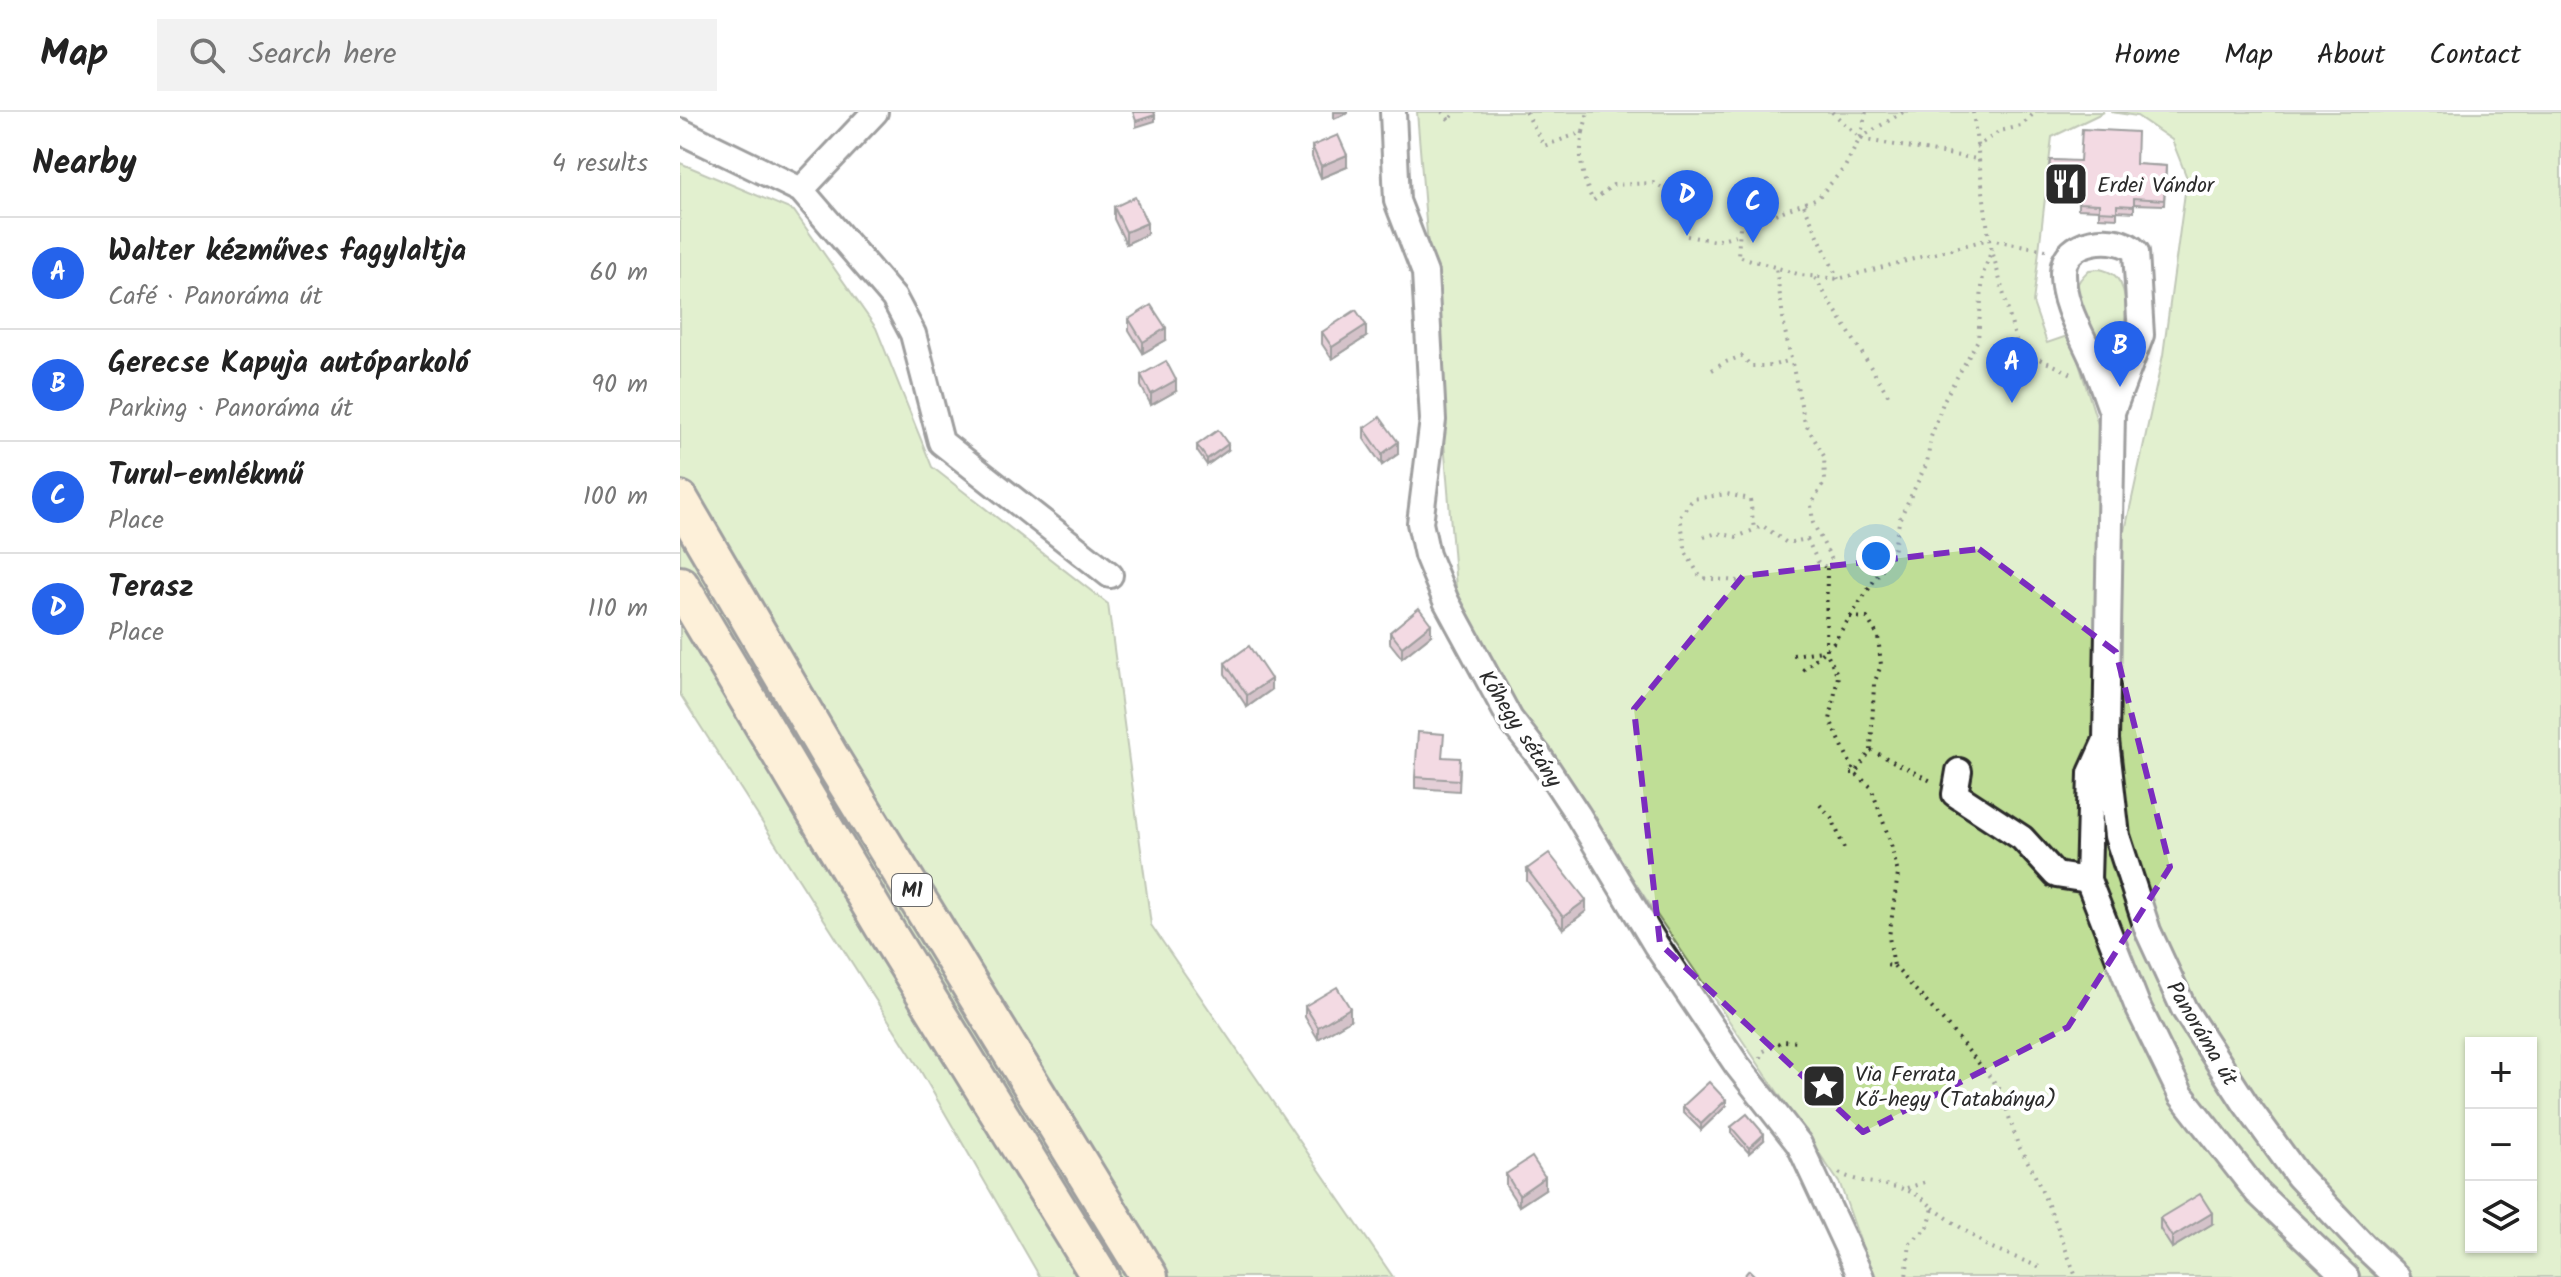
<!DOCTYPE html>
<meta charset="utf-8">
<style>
:root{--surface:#fff;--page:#f2f2f2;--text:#222;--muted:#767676;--line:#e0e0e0;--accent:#2563eb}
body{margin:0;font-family:Kalam,sans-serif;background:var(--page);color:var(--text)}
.controls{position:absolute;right:24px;bottom:24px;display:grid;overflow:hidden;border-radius:0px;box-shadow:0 2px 6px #0004}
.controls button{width:72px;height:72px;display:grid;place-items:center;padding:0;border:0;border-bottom:2px solid var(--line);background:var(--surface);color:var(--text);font:40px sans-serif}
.you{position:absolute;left:1196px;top:444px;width:28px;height:28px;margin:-20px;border:6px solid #fff;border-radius:50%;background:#1a73e8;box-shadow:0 0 0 12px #1a73e833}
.badge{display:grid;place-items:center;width:52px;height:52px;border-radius:50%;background:var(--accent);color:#fff;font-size:26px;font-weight:700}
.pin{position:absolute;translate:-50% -66px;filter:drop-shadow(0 2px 4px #0008)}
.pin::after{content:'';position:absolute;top:42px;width:28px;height:24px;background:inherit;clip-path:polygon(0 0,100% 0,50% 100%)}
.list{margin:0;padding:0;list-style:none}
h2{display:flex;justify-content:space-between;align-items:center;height:104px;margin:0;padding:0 32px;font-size:34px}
h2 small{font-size:26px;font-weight:400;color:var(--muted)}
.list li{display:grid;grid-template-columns:52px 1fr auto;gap:24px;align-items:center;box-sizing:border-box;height:112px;padding:0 32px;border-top:2px solid var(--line)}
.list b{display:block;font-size:30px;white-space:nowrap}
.list p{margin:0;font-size:26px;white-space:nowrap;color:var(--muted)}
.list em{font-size:26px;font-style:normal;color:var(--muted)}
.icon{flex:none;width:44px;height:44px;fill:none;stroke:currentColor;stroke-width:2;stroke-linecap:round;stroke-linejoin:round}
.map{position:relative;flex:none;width:1881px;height:1165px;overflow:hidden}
header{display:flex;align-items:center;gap:48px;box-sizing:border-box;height:112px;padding:0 40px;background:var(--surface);border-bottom:2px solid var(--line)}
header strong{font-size:38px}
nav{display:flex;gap:44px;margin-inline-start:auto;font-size:28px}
.search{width:560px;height:72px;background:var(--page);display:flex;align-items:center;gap:20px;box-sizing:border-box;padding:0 28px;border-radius:0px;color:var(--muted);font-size:30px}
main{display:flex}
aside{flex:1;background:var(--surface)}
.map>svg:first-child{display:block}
</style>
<header>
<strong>Map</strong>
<div class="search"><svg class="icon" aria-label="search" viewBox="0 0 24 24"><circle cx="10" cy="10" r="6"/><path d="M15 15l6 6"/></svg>Search here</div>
<nav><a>Home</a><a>Map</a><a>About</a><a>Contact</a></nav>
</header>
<main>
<aside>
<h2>Nearby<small>4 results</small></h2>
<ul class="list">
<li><span class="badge">A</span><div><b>Walter kézműves fagylaltja</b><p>Café · Panoráma út</p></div><em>60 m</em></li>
<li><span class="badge">B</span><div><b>Gerecse Kapuja autóparkoló</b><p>Parking · Panoráma út</p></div><em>90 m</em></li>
<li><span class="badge">C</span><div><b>Turul-emlékmű</b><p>Place</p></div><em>100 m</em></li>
<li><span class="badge">D</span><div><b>Terasz</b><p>Place</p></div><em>110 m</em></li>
</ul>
</aside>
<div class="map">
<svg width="1881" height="1165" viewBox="0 0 1881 1165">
<rect width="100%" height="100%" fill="#fff"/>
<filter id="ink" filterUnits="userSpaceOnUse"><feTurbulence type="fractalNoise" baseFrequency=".0125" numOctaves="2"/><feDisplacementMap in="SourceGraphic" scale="16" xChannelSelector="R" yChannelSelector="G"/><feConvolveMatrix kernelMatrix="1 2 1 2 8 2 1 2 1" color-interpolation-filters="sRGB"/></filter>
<g filter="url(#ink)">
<path fill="#bfde96" stroke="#758460" stroke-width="2" fill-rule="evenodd" d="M737 0H1424L1372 25 1353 191 1367 231 1390 223 1420 319 1416 417 1445 419 1483 243 1507 66 1492 28 1457 4 1431 0H1881V1165H1193L1160 1072 779 512ZM1791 931H1851V1135H1791Z
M0 51 114 99 196 216 252 355 428 492 471 813 713 1165H360L236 951 0 582Z
M1420 157C1426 159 1433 160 1437 166 1452 184 1445 227 1434 246L1429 248 1421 244C1414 227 1393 191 1397 174 1399 167 1404 163 1409 158Z"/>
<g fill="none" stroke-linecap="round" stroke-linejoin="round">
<g stroke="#2b2b2b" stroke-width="30">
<path id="minor" d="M713 0 717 89 745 161 753 308 740 411 747 443 766 489 830 607 859 644 898 703 976 833 1057 953 1119 1032 1181 1165
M0 19 121 78 195 0
M121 78 214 186 233 222 261 330 430 463
M1432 300C1426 284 1421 268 1415 253 1403 224 1382 193 1383 160 1383 127 1437 120 1456 140L1461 223 1432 300 1426 628 1437 724 1468 819 1504 897 1565 991 1618 1064 1684 1134 1717 1165
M1426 628 1411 661 1408 768 1457 893 1501 983 1577 1080 1666 1165
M1279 659 1275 682 1342 726 1376 763 1408 768"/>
</g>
<g stroke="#2b2b2b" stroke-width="42">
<path id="highway" d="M0 388 149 643 469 1165
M0 473 203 814 420 1165"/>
</g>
<path stroke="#2b2b2b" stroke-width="4" stroke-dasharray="2 6" stroke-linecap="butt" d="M762 0 770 9 774 0
M846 0 864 34 903 20 908 0
M1152 0 1180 26 1186 28 1297 47
M1186 0 1180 26 1165 55 1138 86 1060 115 1058 144 1121 163 1158 167 1309 127 1366 138
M1293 0 1309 127 1336 229C1347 247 1375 251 1393 263
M903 20C898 46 902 66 913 89L933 73 973 71 1001 86
M1180 26 1223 0
M1296 35 1320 19 1341 14 1355 0
M1124 93 1158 167
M1007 124 1035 129 1059 122
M1135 166 1210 286
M1032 258 1046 250 1062 244 1071 254H1091L1111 248
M1024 425 1037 421 1057 425 1083 414 1107 431 1127 427 1138 450 1147 456 1153 450 1133 411 1131 393 1145 369 1144 344 1125 311 1105 219 1096 156
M1147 456 1146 539 1158 564 1150 608 1175 661H1168
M1058 469 1021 466 1006 441 1000 404 1013 387 1047 382 1070 387 1074 417
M1170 505 1187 506 1198 524 1201 553 1194 572 1191 638 1175 661 1191 675 1211 732 1218 762 1209 825 1214 854 1204 853
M1113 543 1142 539
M1123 558 1153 531 1213 440 1220 406 1247 351 1251 325 1264 288 1298 228 1303 162 1312 137
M1191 638 1253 670
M1140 693 1152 706 1165 739
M1214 854 1267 913 1320 977 1338 1033 1352 1057 1376 1111 1396 1165
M1081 946 1082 940 1103 929 1121 930
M1159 1061C1192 1078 1224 1065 1253 1096L1248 1115 1230 1131 1226 1165
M1227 1076 1246 1070
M1253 1096 1307 1134 1362 1156"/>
<use href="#minor" stroke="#fff" stroke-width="24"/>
<use href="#highway" stroke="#faddab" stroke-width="36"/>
</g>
<path fill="#c495a7" stroke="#2b2b2b" stroke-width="2" d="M632 34 667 55 641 66 632 45Z
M1370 48 1486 54 1484 93 1454 92V100L1437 99V106L1419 105V98L1398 97V89L1368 88Z
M434 95 467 122 446 132 434 107Z
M449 207 486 228 463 241 449 218Z
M642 220 686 225 652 247 642 232Z
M461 263 496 279 471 293 461 274Z
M684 316 718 342 702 353 684 327Z
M517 333 548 338 527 353 517 339Z
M710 520 751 523 722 546 710 531Z
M545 551 591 578 567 595 545 562Z
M763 645 780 657 779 679 735 676V665Z
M847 757 906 799 883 817 847 769Z
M625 894 670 908 638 927 625 905Z
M1003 994H1046L1021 1018 1003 1000Z
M1051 1015 1084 1028 1069 1041 1051 1021Z
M826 1062 865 1077 839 1094 826 1074Z
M1480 1106 1532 1112 1492 1136 1480 1117Z"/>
<path fill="#a07988" stroke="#2b2b2b" stroke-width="2" d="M654 0H668V1L654 7Z
M475 3V9L456 15V9Z
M667 43V55L641 66V54Z
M467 111V122L446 132V120Z
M686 213V225L652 247V235Z
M486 216V228L463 241V230Z
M496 268V279L471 293V282Z
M718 330V342L702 353V342Z
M548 332V338L527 353V347Z
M751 512V523L722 546V535Z
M591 567V578L567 595V583Z
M906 788V799L883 817V805Z
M670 896V908L638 927V915Z
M1046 988V994L1021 1018V1012Z
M1084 1022V1028L1069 1041V1036Z
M865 1065V1077L839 1094V1083Z
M1532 1101V1112L1492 1136V1125Z"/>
<path fill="#e4adc2" stroke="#2b2b2b" stroke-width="2" d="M453 0H474L475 3 456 9Z
M1402 17 1457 20 1456 52 1486 54 1484 88 1454 86V94L1437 93V100L1419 99V92L1398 91 1399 84 1368 82 1370 48 1400 49Z
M658 23 667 43 641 54 632 34Z
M455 85 467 111 446 120 434 95Z
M471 193 486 216 463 230 449 207Z
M676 198 686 213 652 235 642 220Z
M486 249 496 268 471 282 461 263Z
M700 305 718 330 702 342 684 316Z
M538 318 548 332 527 347 517 333Z
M739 496 751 512 722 535 710 520Z
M569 534 591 567 567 583 545 551Z
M738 620 764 622 762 645 780 646 779 668 735 665Z
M869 741 906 788 883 805 847 757Z
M657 875 670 896 638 915 625 894Z
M1029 970 1046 988 1021 1012 1003 994Z
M1067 1002 1084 1022 1069 1036 1051 1015Z
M852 1045 865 1065 839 1083 826 1062Z
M1520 1082 1532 1101 1492 1125 1480 1106Z
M1069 1158 1076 1165H1063Z"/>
</g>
<path d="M0 0H1881V1165H0ZM1299 437 1436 540 1490 755 1388 915 1183 1020 980 832 954 597 1063 464Z" fill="#fff" fill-opacity=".55" fill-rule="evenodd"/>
<path fill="none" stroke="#7b2cbf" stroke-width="6" stroke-dasharray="16 10" stroke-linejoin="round" d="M1299 437 1436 540 1490 755 1388 915 1183 1020 980 832 954 597 1063 464Z"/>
<defs>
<g id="restaurant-square" transform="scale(2.3)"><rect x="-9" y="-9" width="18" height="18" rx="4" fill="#2b2b2b" stroke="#fff"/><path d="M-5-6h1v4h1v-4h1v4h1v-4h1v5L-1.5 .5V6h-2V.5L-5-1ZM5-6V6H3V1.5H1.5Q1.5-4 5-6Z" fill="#fff"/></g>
<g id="sight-square" transform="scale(2.3)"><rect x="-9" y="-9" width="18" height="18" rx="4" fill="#2b2b2b" stroke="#fff"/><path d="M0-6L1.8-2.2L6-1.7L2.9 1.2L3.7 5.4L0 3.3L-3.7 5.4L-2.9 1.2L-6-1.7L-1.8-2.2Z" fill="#fff"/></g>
</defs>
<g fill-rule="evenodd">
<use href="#restaurant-square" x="1386" y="72"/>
<use href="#sight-square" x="1144" y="974"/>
</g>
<g text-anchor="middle" stroke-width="8" stroke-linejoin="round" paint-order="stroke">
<rect fill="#fff" stroke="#6b6b6b" stroke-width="2" x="212" y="762" width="40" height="32" rx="6"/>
<g font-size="20" font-weight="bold" fill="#2b2b2b">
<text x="232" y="785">M1</text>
</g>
<g font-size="22" fill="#2b2b2b" stroke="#fff" text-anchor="start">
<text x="1417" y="80">Erdei Vándor</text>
<text x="1175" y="969">Via Ferrata<tspan x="1175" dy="25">Kő-hegy (Tatabánya)</tspan></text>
</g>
<g font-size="22" fill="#2b2b2b" stroke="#fff">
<text transform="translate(841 616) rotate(57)" y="8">Kőhegy sétány</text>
<text transform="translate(1523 921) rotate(59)" y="8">Panoráma út</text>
</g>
</g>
</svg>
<div class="controls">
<button>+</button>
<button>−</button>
<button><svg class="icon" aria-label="layers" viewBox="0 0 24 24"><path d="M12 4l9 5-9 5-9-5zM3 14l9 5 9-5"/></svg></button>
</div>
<div class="you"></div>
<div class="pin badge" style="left:1332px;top:291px">A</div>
<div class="pin badge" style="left:1440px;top:275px">B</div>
<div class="pin badge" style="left:1073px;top:131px">C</div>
<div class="pin badge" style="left:1007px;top:124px">D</div>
</div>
</main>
